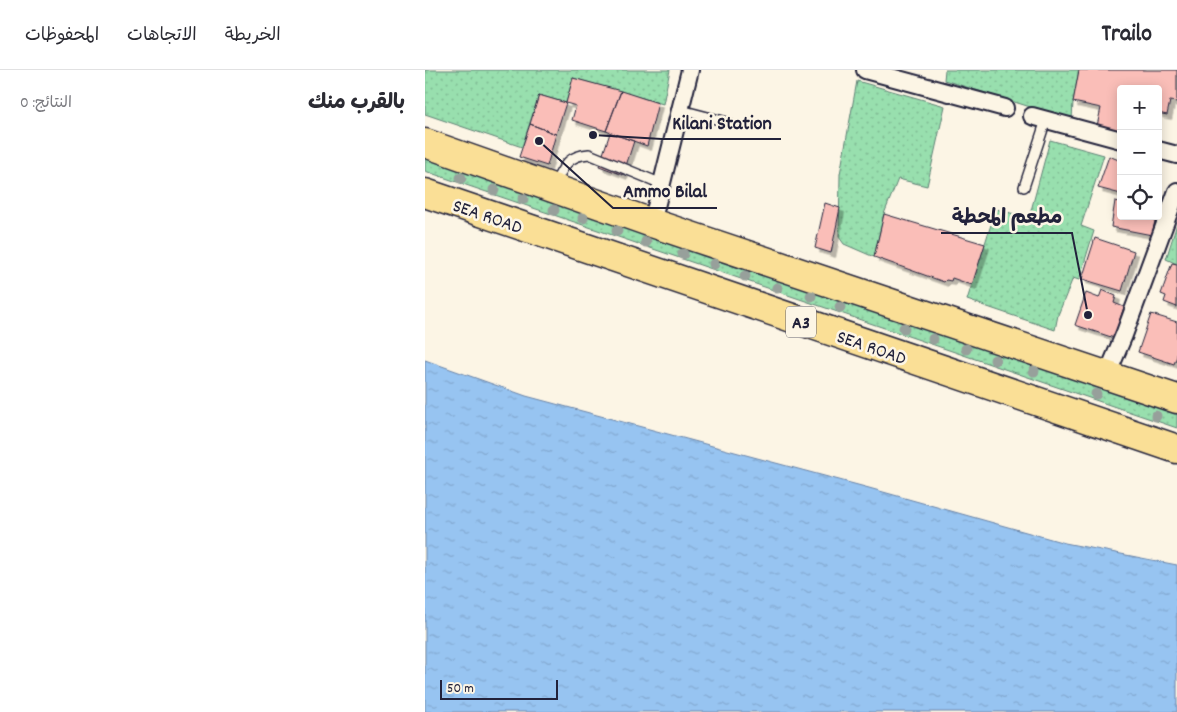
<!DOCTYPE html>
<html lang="ar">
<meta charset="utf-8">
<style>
:root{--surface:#fff;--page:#f2f2f3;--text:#2b2b33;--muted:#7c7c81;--line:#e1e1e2}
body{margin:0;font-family:Dekko,"Playpen Sans Arabic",sans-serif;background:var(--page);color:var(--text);direction:rtl}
.controls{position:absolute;right:15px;top:15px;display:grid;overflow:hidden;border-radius:5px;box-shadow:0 2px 12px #0003}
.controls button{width:45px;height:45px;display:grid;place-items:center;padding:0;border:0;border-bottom:1px solid var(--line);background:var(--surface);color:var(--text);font:25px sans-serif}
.scale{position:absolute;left:15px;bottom:12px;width:118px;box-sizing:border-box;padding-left:5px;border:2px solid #22223b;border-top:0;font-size:14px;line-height:18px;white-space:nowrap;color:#22223b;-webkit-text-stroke:4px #fcf5e5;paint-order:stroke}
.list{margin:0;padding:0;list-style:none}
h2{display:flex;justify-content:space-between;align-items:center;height:65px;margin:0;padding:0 20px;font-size:21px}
h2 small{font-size:16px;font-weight:400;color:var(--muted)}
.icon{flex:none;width:28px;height:28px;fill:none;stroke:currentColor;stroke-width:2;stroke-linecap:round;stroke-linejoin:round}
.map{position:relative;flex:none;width:752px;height:642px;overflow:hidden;direction:ltr}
header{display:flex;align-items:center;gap:30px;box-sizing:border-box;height:70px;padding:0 25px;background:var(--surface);border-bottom:1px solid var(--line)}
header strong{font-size:24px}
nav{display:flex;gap:28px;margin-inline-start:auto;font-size:18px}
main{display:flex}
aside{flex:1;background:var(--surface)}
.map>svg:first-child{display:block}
</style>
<header>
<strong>Trailo</strong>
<nav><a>الخريطة</a><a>الاتجاهات</a><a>المحفوظات</a></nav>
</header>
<main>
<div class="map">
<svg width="752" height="642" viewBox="0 0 752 642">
<defs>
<pattern id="grass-dots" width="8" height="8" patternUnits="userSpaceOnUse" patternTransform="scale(1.25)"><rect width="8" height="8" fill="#98dfae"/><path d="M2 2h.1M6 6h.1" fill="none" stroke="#83bf97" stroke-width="1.8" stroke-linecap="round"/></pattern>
<pattern id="water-ripples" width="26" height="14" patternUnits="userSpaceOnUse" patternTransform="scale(1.25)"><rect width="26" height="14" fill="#97c4f1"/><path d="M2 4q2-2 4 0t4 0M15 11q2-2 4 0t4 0" fill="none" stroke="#82a8d0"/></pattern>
<filter id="shadow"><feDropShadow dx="4.5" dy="4.5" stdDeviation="0" flood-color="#0004"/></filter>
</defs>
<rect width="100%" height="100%" fill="#fcf5e5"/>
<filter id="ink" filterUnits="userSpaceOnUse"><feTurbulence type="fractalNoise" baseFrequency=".02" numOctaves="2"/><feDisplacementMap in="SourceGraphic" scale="10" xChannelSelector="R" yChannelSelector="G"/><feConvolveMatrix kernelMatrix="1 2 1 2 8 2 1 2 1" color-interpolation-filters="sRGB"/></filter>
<g filter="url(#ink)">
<path fill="url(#grass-dots)" stroke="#5d8074" d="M0 0H245L238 34 148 8 141 33 114 25 97 77 0 44Z
M520 0H654L648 32 647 50 519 10Z
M432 11 520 36 502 116 473 109 459 144 449 187 419 174 414 167 415 104Z
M625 70 679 85 656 156 669 161 654 210 648 208 633 245 630 260 542 230 571 139 604 148Z
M0 86 752 344V358L0 101Z
M752 154V194L741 189Z"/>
<path fill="url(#water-ripples)" stroke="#6883a8" d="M0 290 101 326 444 418 640 473 752 495V642H0Z"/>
<path fill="#fabeb8" stroke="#22223b" filter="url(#shadow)" d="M654 0H752V32L745 31 742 45 733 43V19H696V61L672 56 676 38 648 32Z
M148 8 196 21 181 61 147 50 151 36 141 33Z
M196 21 233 33 222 76 181 61Z
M114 25 141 33 131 64 105 54Z
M105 54 131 64 122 96 94 87Z
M185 63 209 71 198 105 174 96Z
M684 86 696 91V124L673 118Z
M690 131 696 132V146H731L727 165 686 157Z
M400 133 415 138 406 183 390 178Z
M459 144 560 174 547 215 527 208 526 211 521 210 519 212 449 187Z
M670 168 709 181 697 221 657 209Z
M747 193 752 194V237L739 232 741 226 736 224Z
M677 220 691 226 689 233 699 237 689 268 650 255 661 223 674 228Z
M726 244 752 252V286L749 294 713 282Z"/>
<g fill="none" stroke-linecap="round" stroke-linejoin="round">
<g stroke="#22223b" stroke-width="12">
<path id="lane" d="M256 40 302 52
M129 115C139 97 141 86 164 84L237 114
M599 117 621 50"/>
</g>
<g stroke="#22223b" stroke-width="20">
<path id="street" d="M440 0 580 38
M607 46 696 70
M733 80 752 85
M227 153 265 0
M682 305 699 265 752 121"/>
</g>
<g stroke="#22223b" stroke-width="31">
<path id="highway" d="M0 73 227 153 752 329
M0 123 752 379"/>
</g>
<use href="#lane" stroke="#fcf5e5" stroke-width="9"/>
<use href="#street" stroke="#fcf5e5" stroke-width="16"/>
<use href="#highway" stroke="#fadf96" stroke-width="28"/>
</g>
<g fill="#97a09b">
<circle cx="36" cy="108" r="5.5"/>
<circle cx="69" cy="120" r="5.5"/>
<circle cx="98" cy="129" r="5.5"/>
<circle cx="129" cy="140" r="5.5"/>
<circle cx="158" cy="148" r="5.5"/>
<circle cx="192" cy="161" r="5.5"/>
<circle cx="221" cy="172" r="5.5"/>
<circle cx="258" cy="184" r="5.5"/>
<circle cx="289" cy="194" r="5.5"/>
<circle cx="320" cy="206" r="5.5"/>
<circle cx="352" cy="218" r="5.5"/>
<circle cx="386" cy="226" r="5.5"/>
<circle cx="415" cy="237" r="5.5"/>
<circle cx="479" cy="258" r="5.5"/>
<circle cx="508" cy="269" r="5.5"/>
<circle cx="541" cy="279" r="5.5"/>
<circle cx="570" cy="290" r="5.5"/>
<circle cx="609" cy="301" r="5.5"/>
<circle cx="671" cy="324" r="5.5"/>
<circle cx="731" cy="346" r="5.5"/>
</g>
</g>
<g text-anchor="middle" stroke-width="5" stroke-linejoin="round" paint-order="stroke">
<rect fill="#fcf5e5" stroke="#63616e" stroke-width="1" x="361" y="236.5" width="30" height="31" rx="4"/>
<g font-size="18" font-weight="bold" fill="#22223b">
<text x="376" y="258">A3</text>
</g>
<g font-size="19" fill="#22223b" stroke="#fcf5e5">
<text transform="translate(63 145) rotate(19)" y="7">SEA ROAD</text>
<text transform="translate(447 276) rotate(19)" y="7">SEA ROAD</text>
</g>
</g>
<path fill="none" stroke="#22223b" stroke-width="2" d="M168 65L237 69H356M114 71L188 138H292M663 245L647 163H516"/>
<g fill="#22223b" stroke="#fcf5e5" stroke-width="2">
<circle cx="168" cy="65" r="5"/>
<circle cx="114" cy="71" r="5"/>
<circle cx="663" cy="245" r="5"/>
</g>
<g font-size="20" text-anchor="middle" font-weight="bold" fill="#22223b" stroke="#fcf5e5" stroke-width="5" stroke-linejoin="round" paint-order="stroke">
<text x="297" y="59">Kilani Station</text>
<text x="240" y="127">Ammo Bilal</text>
<text x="582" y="153">مطعم المحطة</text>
</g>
</svg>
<div class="controls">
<button>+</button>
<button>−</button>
<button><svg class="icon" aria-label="locate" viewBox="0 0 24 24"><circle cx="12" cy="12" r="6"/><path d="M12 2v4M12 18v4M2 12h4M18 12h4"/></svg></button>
</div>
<div class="scale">50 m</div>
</div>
<aside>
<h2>بالقرب منك<small>النتائج: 0</small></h2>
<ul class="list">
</ul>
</aside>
</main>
